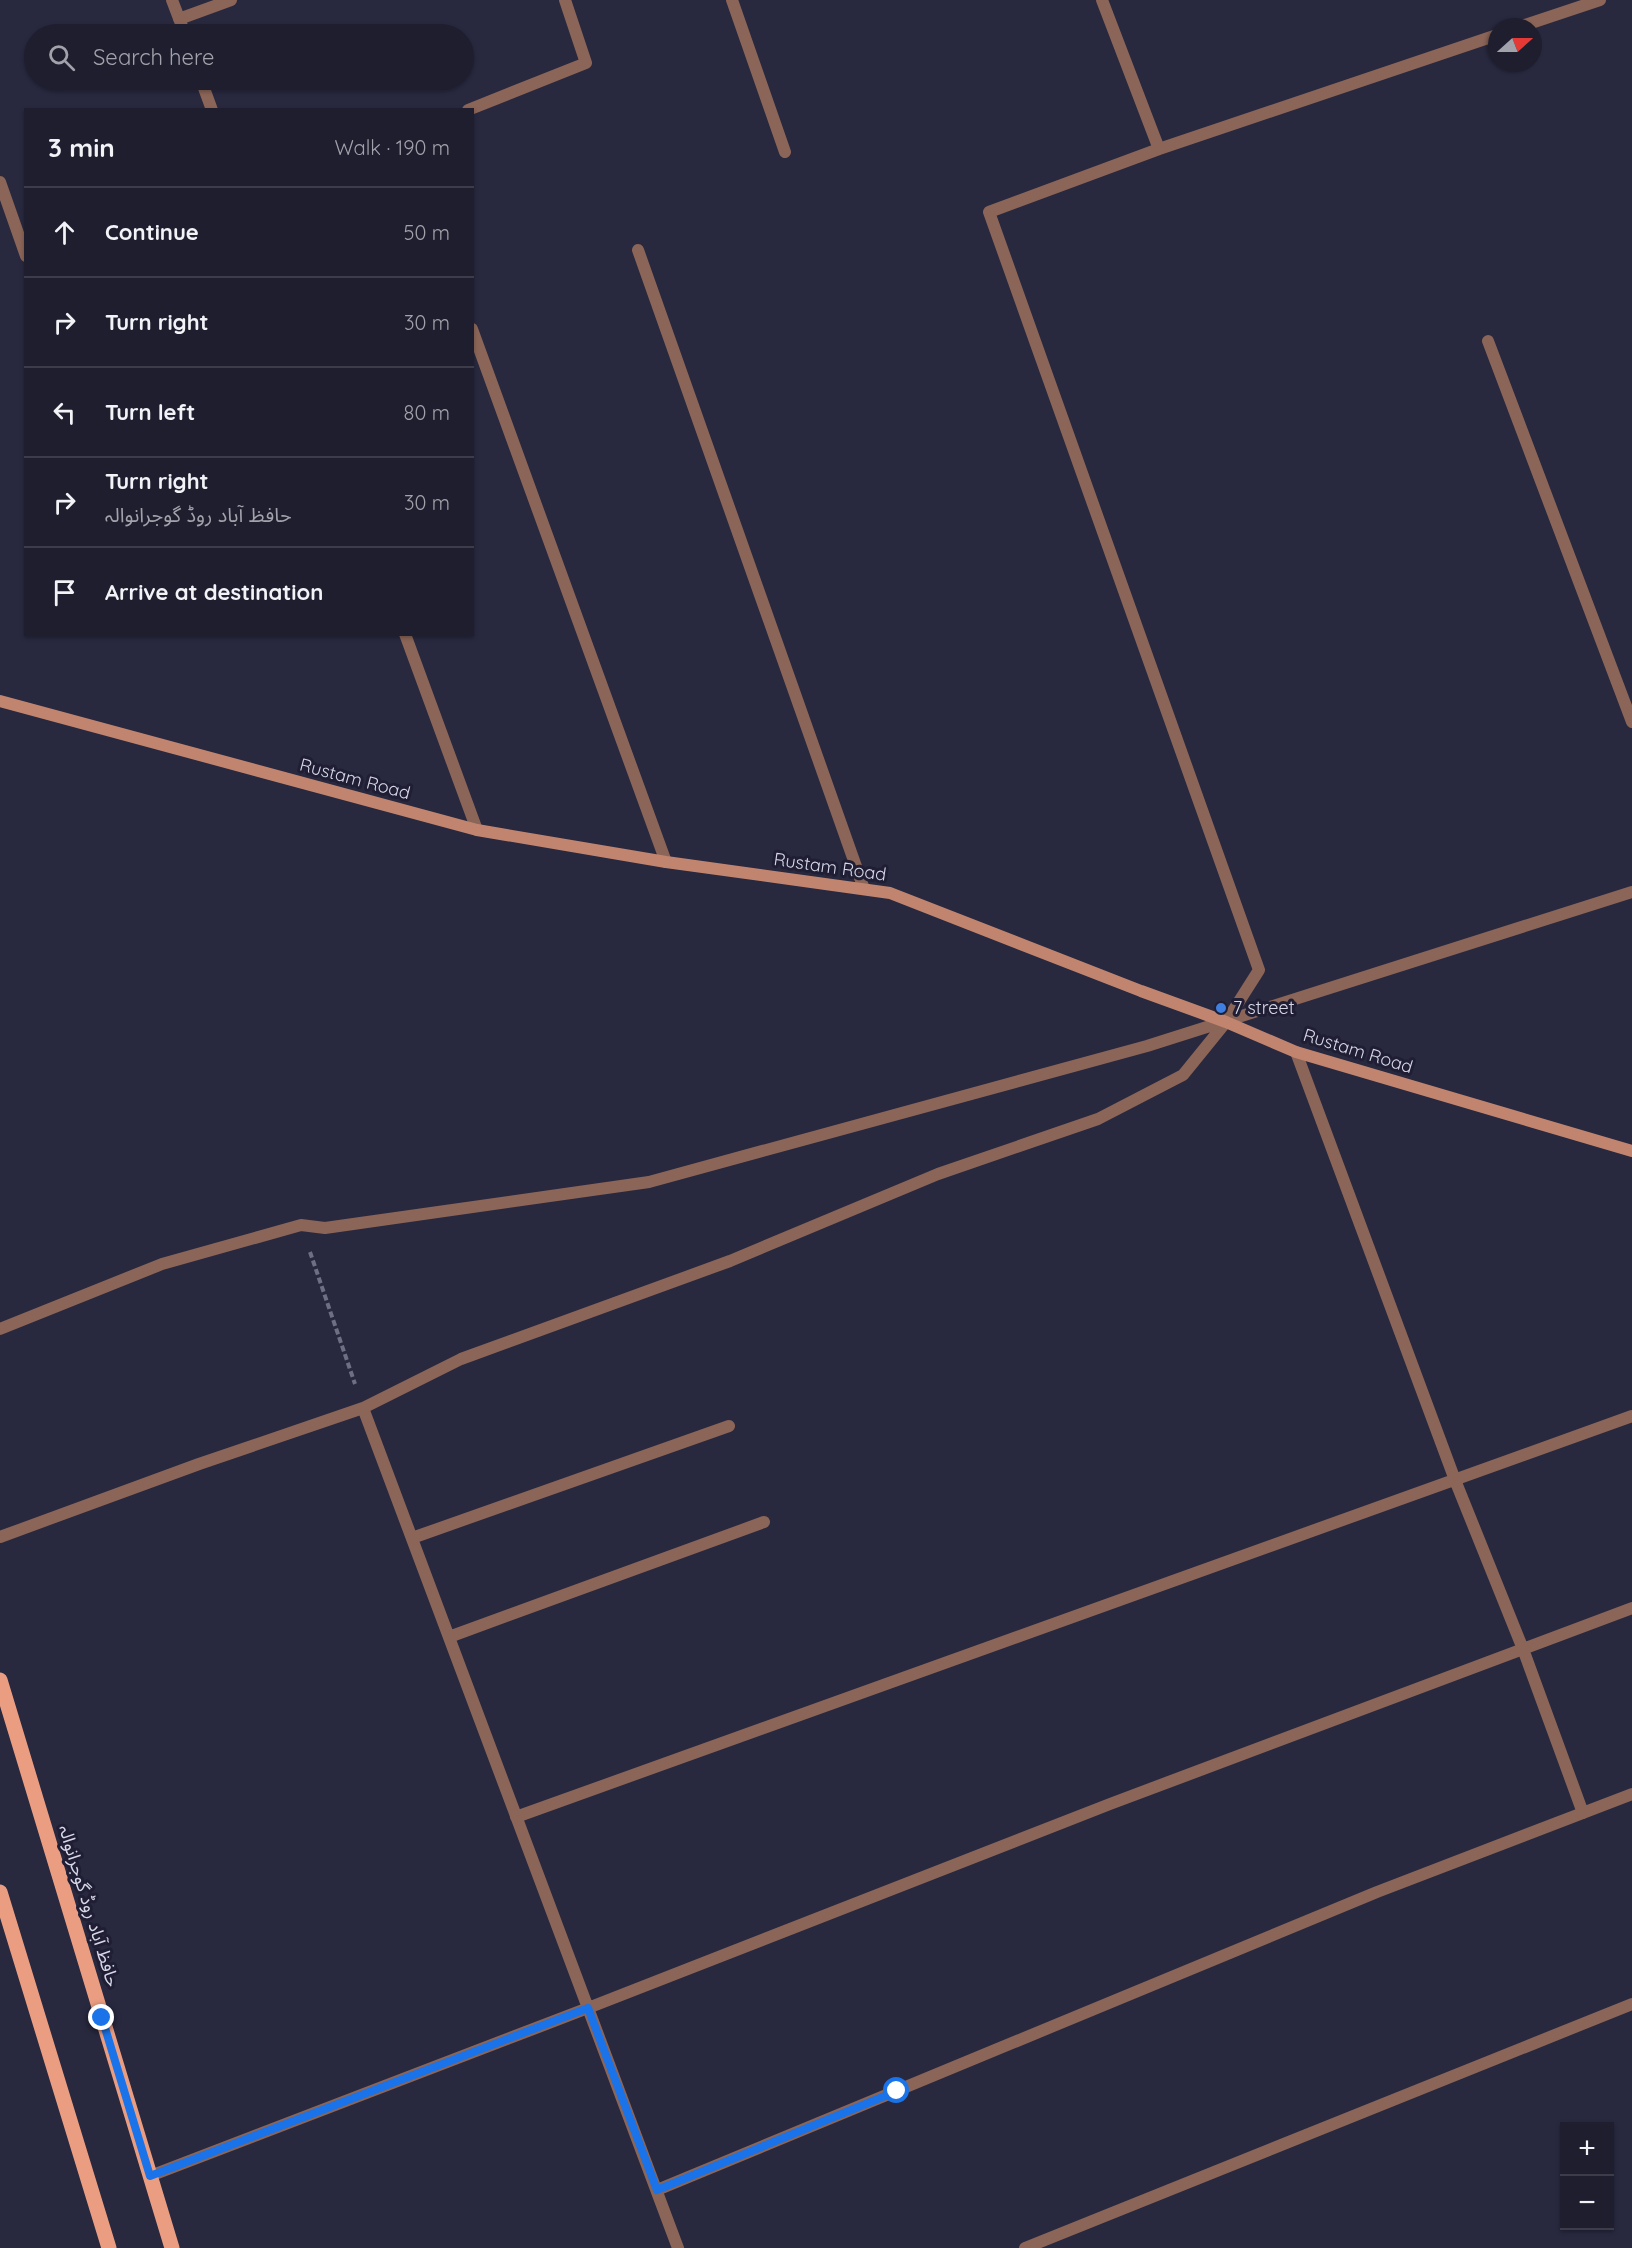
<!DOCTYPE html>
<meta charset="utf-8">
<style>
:root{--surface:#1e1e2f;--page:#262737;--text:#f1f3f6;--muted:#a1a2aa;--line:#3c3c4b}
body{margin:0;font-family:Quicksand,"Noto Sans Arabic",sans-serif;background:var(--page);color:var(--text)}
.controls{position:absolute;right:18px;bottom:18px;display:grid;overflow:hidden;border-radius:0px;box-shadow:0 2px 4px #0004}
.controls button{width:54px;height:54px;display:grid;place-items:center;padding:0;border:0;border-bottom:2px solid var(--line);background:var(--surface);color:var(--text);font:30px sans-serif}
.compass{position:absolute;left:1488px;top:18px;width:54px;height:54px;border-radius:50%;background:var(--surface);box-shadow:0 2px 4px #0004;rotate:69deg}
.stop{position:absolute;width:18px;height:18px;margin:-14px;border:4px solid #1a73e8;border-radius:50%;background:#fff}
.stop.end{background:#1a73e8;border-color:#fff;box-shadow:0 2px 6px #0008}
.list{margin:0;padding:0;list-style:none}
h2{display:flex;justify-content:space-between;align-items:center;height:78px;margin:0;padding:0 24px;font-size:26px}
h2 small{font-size:20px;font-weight:400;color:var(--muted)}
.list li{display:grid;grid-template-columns:39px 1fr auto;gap:18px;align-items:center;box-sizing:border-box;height:90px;padding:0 24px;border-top:2px solid var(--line)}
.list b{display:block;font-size:22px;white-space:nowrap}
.list p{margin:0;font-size:20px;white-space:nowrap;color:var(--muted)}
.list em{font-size:20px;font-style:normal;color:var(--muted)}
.icon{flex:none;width:33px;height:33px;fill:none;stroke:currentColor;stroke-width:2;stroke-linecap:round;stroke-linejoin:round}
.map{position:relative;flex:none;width:1632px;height:2248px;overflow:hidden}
.search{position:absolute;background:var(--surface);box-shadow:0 2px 4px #0004;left:24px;top:24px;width:450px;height:66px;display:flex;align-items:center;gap:15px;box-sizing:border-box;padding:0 21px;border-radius:33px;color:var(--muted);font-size:22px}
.panel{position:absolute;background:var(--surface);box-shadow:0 2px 4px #0004;left:24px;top:108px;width:450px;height:528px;border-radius:0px}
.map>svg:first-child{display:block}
</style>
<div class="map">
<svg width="1632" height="2248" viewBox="0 0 1632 2248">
<rect width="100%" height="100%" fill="#28283f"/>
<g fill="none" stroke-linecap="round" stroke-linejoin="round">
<path stroke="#6e6f83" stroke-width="4" stroke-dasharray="6 3" stroke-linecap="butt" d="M310 1252 355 1384"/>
<path stroke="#8b6557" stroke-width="12" d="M172 0 185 34
M732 0 785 152
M1102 0 1159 149
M179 19 231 0
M1519 27 1600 0
M201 80 212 110
M468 110 586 63 565 0
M0 182 26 256
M638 250 864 889
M472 329 666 862
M1488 341 1632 722
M405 634 477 830
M1296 1052 1455 1480 1523 1649 1583 1813
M0 1329 162 1264 301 1225 325 1228 649 1182 1147 1046 1632 892
M363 1408 678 2248
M0 1537 199 1464 363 1408 461 1359 730 1261 938 1174 1098 1119 1183 1075 1226 1022 1259 970 989 212 1159 149 1497 35
M412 1538 729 1426
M449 1637 764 1522
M516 1817 1632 1416
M150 2176 588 2008 1110 1804 1632 1608
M657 2190 1377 1892 1632 1794
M1025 2248 1632 2004"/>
<path stroke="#c1856f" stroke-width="12" d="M0 701 477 830 666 862 890 893 1141 991 1226 1022 1296 1052 1632 1151"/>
<path stroke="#eb9d81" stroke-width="15" d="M0 1680 172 2248
M0 1892 109 2248"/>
</g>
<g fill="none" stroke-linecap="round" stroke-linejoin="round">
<path stroke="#1a73e8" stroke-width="8" d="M102 2018 150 2176 588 2008 657 2190 897 2091"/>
</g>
<circle fill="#3f7fe0" stroke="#1f1e34" stroke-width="2" cx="1221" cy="1008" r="6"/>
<g text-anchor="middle" stroke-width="6" stroke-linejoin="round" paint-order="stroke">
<g font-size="18" fill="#d7d8e7" stroke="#1f1e34">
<text transform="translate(355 779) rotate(15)" y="6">Rustam Road</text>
<text transform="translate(830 867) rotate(8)" y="6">Rustam Road</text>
<text transform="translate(1358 1051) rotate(17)" y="6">Rustam Road</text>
<text transform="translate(89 1906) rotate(73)" y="6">حافظ آباد روڈ گوجرانوالہ</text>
</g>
<g font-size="18" fill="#d7d8e7" stroke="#1f1e34" text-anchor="start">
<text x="1233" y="1014">7 street</text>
</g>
</g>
</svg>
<div class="controls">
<button>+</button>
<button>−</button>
</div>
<svg class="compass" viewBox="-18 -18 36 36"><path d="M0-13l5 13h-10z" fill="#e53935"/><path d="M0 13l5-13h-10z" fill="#a1a2aa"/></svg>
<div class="stop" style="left:897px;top:2091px"></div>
<div class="stop end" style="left:102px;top:2018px"></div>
<div class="search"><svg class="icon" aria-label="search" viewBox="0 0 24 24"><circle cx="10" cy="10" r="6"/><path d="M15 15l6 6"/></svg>Search here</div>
<section class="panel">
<h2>3 min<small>Walk · 190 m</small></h2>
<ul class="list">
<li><svg class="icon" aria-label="ahead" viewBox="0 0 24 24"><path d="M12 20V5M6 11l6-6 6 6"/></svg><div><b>Continue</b></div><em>50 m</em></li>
<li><svg class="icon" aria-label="right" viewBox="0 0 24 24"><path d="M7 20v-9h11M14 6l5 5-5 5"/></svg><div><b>Turn right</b></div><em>30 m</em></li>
<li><svg class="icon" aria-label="left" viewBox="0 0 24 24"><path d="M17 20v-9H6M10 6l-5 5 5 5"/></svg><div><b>Turn left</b></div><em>80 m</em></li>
<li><svg class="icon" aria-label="right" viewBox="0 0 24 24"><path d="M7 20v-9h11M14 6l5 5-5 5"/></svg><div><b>Turn right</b><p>حافظ آباد روڈ گوجرانوالہ</p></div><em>30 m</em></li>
<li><svg class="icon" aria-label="arrive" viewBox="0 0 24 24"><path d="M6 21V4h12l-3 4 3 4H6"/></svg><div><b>Arrive at destination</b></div></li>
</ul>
</section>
</div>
